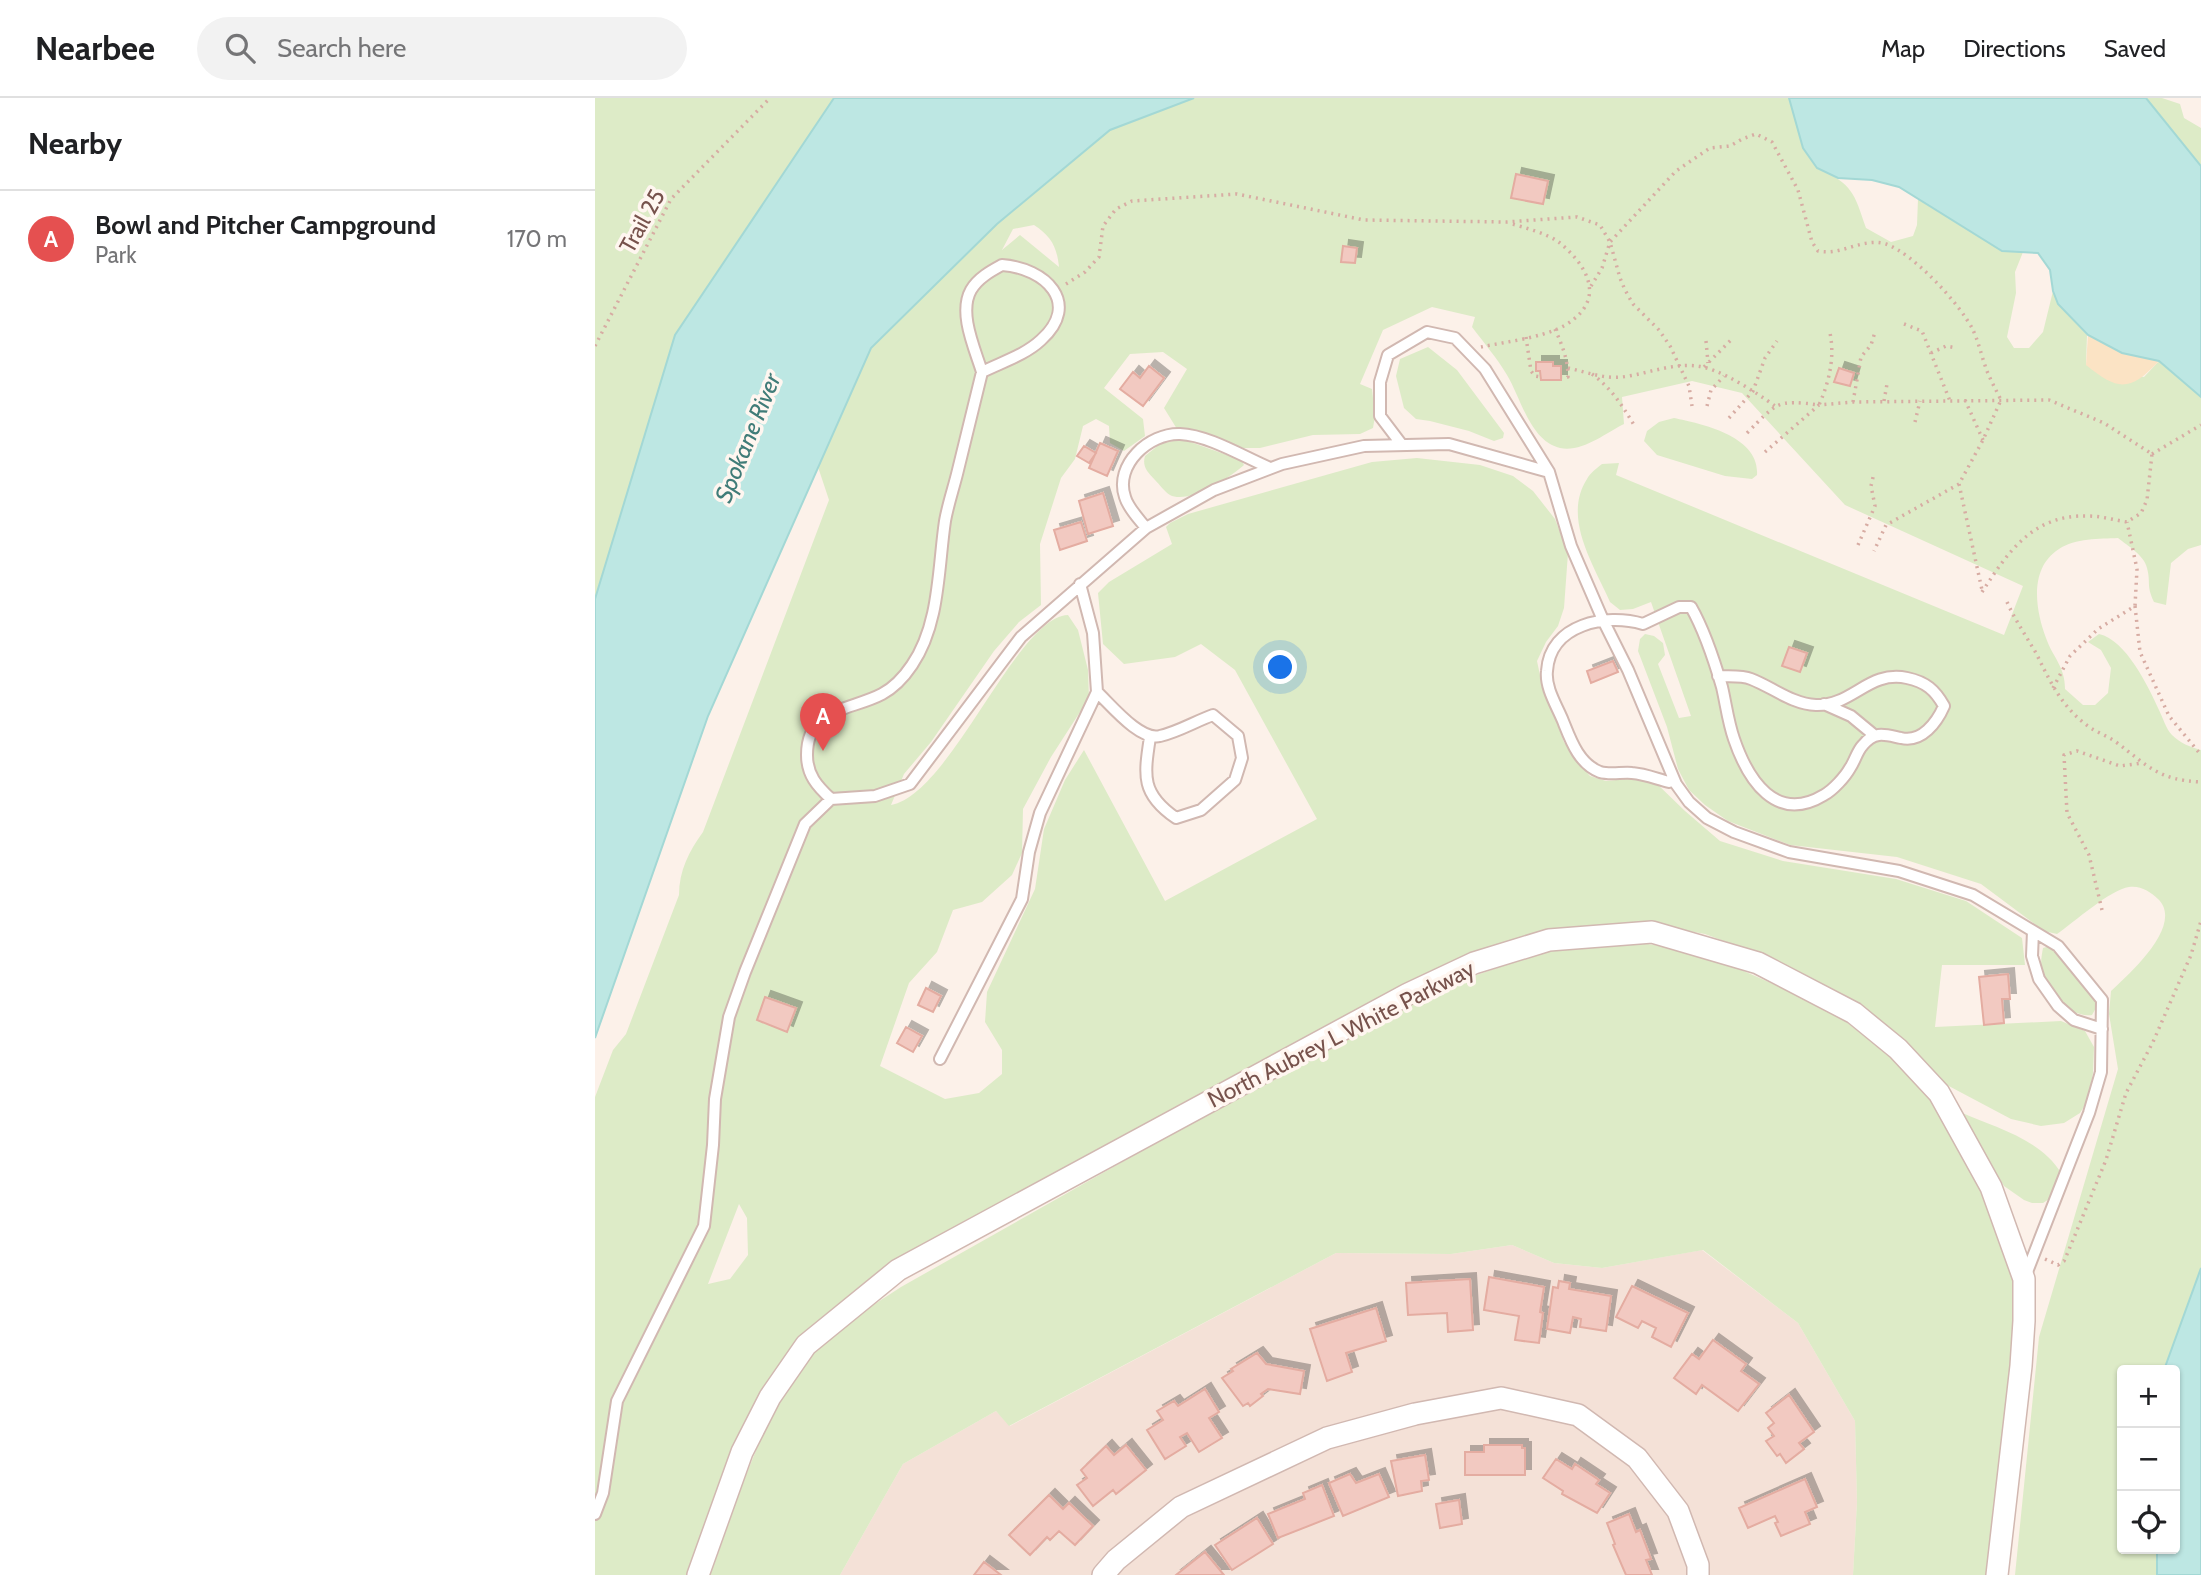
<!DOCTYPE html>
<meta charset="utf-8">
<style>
:root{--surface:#fff;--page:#f2f2f2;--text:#202124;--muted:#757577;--line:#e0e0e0;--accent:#e55050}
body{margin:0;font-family:Cabin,sans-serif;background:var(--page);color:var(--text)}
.controls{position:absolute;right:21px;bottom:21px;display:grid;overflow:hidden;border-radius:7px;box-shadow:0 2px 5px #0004}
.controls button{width:63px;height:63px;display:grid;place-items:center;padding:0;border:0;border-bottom:2px solid var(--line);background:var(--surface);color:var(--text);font:35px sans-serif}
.you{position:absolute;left:686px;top:570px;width:24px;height:24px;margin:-18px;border:5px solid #fff;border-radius:50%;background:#1a73e8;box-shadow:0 0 0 10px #1a73e833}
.badge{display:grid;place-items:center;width:46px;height:46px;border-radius:50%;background:var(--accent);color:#fff;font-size:23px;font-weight:700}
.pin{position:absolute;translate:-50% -58px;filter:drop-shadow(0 2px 4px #0008)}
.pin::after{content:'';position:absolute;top:37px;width:24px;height:21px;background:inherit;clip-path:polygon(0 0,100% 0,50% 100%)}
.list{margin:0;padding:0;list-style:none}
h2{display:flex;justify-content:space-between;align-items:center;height:91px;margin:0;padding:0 28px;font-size:30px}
h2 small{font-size:23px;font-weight:400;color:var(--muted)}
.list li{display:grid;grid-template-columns:46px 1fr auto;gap:21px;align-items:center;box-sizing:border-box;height:98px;padding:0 28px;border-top:2px solid var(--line)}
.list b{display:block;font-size:26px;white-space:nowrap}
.list p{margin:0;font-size:23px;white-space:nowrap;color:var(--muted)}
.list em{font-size:23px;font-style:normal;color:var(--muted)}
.icon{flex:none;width:38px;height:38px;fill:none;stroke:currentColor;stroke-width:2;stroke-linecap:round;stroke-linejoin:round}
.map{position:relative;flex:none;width:1606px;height:1477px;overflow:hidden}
header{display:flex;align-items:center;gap:42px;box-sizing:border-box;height:98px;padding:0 35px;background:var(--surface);border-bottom:2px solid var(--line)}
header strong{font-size:33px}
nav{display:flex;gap:38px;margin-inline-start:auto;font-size:24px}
.search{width:490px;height:63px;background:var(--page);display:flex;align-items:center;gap:18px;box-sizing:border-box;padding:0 24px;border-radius:38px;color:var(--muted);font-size:26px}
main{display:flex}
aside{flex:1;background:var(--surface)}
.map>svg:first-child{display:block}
</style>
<header>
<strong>Nearbee</strong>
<div class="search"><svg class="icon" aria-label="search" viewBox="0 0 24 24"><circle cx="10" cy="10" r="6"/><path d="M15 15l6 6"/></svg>Search here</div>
<nav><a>Map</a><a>Directions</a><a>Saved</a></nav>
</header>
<main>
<aside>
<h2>Nearby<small></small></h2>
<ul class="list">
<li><span class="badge">A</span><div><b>Bowl and Pitcher Campground</b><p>Park</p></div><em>170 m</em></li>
</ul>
</aside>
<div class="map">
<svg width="1606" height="1477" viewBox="0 0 1606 1477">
<defs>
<filter id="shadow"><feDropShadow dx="6" dy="-6" stdDeviation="0" flood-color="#0004"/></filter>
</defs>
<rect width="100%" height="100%" fill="#fcf1e9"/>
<path fill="#f4e1d7" d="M917 1147 959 1165 1007 1170 1107 1152 1203 1225 1260 1323 1262 1404 1258 1477H245L308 1366 401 1313 415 1328 741 1155 856 1156Z"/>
<path fill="#ddebc7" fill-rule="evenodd" d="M0 0H239L80 237 0 501Z
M599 0H1194L1222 70C1258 86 1259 95 1271 130L1296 144 1318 138 1322 127 1323 101 1407 153 1428 154 1420 174 1421 195 1412 239 1419 250H1434L1448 234 1458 193 1463 206 1492 237 1491 267 1549 279 1564 263 1606 299V447L1593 451 1576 465 1571 507 1559 504C1551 487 1556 485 1552 470 1549 457 1533 448 1523 440 1505 441 1480 440 1464 451 1434 470 1440 511 1451 540 1458 560 1470 568 1470 591L1488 607H1500L1513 595 1516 570 1506 552 1493 544 1504 536C1531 542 1553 588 1564 612 1568 620 1571 631 1577 637 1585 645 1595 649 1606 652V1170L1569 1272H1527V1451H1562V1477H1420L1444 1239 1523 971 1514 916 1516 893C1533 877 1590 827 1563 801 1556 794 1545 787 1534 789 1516 791 1478 825 1462 836L1449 833 1386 786 1302 759 1195 747 1133 723 1110 707 1094 692 1083 671 1072 629 1043 553 1045 541 1050 536 1059 538 1068 545 1070 557 1063 566 1084 620 1096 618 1056 504 1038 511 1025 512 1015 504C999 467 967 420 992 381 995 375 1002 370 1007 366L1024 365 1021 377 1409 537 1428 488 1250 407 1147 295 1097 283 1027 299 1029 326C1011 335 986 355 965 350 935 343 926 300 912 277 902 260 889 245 877 229L880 219 837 209 788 232 765 286 777 291 780 318 778 330 765 336 718 337 665 350H648L617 337 582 331 569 310 592 271 568 254 535 256 509 290 548 321 550 338 529 353 515 345 514 328 501 321 488 328 480 361 466 380 445 446 446 507 424 524 399 553 336 644 309 676 296 707C356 696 421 519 473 517L483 532 493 572 494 600 456 659 428 711 427 755 417 777 387 804 358 812 342 854 314 885 285 968 350 1001 384 995 407 976V952L390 924 392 894 440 791 449 731 470 682 489 652 570 803 722 721 640 572 606 546 580 559 529 566 508 546 503 495 514 484 577 446 571 429 575 425 593 416 777 364 822 360 885 367 918 378 938 393 960 421 973 455 969 510 963 528 951 544 942 563 946 582 969 644 982 663 995 678 1011 683 1042 680 1058 682 1090 713 1125 743 1188 763 1301 781 1371 803 1427 840 1430 867H1347L1340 929 1466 923 1490 933 1499 949 1498 975 1493 1002 1485 1015 1469 1025 1446 1028 1416 1021 1350 986 1169 858 1110 836 1056 826 951 836 411 1105 208 1243 96 1477H0V999L18 952 31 936 84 797C84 773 94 753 108 734L234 402 223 369 276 250 402 126 515 32ZM439 127C456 138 462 149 464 169L425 137 407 152 418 131ZM144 1106 152 1120 153 1157 135 1181 113 1186Z
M1551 0H1567L1585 6 1589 20 1606 30V68Z
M833 249 862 272 909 335 908 340 899 343 874 333 835 323 821 321 809 310 801 278 805 261Z
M1079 320C1107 326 1165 338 1162 377L1157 381 1130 378 1062 357 1049 343 1052 333 1064 324Z
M587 341 646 362 649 367C636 379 593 407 575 397 570 394 564 386 560 382 552 374 547 368 550 358L565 346Z
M1042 844 1110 856 1212 901 1250 923 1298 961 1341 1008 1389 1093 1420 1191V1267L1399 1477H1258L1262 1404 1260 1323 1203 1225 1108 1152 1007 1170 959 1165 917 1147 856 1156 741 1155 414 1328 401 1313 308 1366 245 1477H115C143 1404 169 1304 225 1248 248 1224 279 1207 306 1189L690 972 864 883 961 850Z
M1455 848 1467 857 1500 900 1502 908 1497 917C1473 920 1452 892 1447 872 1445 865 1447 856 1448 850Z
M1365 1014C1399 1029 1446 1041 1466 1075L1457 1099 1448 1105H1437L1429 1102 1409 1088Z"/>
<path fill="#fbe3c4" d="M1493 237 1527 255 1564 263C1535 294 1523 293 1491 267Z"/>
<path fill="#bde7e3" stroke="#a3d8d5" stroke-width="2" d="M239 0H599L515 32 402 126 276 250 113 618 0 940V501L80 237Z
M1194 0H1551L1606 68V299L1564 263 1527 255 1493 237 1463 206 1458 193 1455 172 1443 155 1407 153 1304 89 1277 82 1243 80 1222 70 1208 50Z
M1606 1170V1477H1562V1451H1580V1272H1569Z"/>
<path fill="#f2c9c1" stroke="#e4aca1" stroke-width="2" filter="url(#shadow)" d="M921 76 953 83 948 106 916 100Z
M748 148 762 150 760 165 746 164Z
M941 264H958V268H966V282H946L945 273H941Z
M554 268 569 280 548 308 525 291 538 274 545 280Z
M1244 270 1259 275 1255 288 1239 284Z
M505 345 523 353 512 378 494 370Z
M489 348 501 355 494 365 482 358Z
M508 395 518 428 493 436 484 403Z
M486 424 492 443 465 452 459 432Z
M1194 549 1212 555 1205 574 1187 568Z
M1018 563 1023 574 996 585 992 573Z
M1413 876 1415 901H1407L1409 925 1389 927 1384 879Z
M331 890 346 898 338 914 323 907Z
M170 899 201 910 192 934 162 922Z
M311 929 327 938 318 954 302 945Z
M894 1179 949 1189 945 1214 948 1215 944 1245 920 1242 924 1218 889 1212Z
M875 1181 878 1232 853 1234 852 1215 813 1217 811 1185Z
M964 1183 975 1185 974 1191 1016 1198 1011 1233 985 1229 986 1221 978 1219 975 1235 952 1231 958 1189 963 1190Z
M1037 1188 1093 1215 1076 1249 1057 1239 1061 1230 1047 1223 1043 1230 1021 1219Z
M781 1210 791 1243 751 1255 757 1274 732 1283 715 1231Z
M1118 1242 1151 1266 1146 1273 1164 1286 1143 1313 1107 1287 1101 1296 1079 1280 1097 1256 1104 1261Z
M662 1255 671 1266 709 1273 705 1296 673 1291 666 1296 668 1298 655 1308 653 1305 648 1308 627 1280 638 1273 636 1271Z
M610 1291 624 1314 614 1320 627 1340 604 1354 592 1335 585 1339 591 1348 570 1361 552 1332 568 1322 562 1313 579 1303 583 1308Z
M1194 1297 1219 1334 1204 1345 1209 1351 1191 1365 1185 1356 1182 1358 1171 1343 1179 1338 1173 1330 1179 1325 1171 1315Z
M531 1347 551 1372 521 1396 518 1392 498 1408 482 1387 492 1380 486 1372 511 1348 519 1357Z
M889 1347H927V1350H930V1377H870V1354H889Z
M830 1357 834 1382 826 1383 827 1393 803 1398 796 1363Z
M961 1361 977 1371 980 1366 1004 1382 1001 1386 1015 1395 1002 1415 967 1396 968 1393 948 1380Z
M755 1376 761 1385 784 1376 794 1399 748 1418 734 1385Z
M1210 1381 1222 1409 1210 1414 1215 1426 1186 1438 1180 1425 1183 1424 1180 1418 1153 1430 1144 1410Z
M727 1387 739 1418 683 1440 673 1416 710 1401 708 1395Z
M454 1397 468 1411 474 1405 498 1428 480 1447 464 1433 455 1442 452 1439 435 1457 414 1437Z
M864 1402 867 1426 845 1430 841 1406Z
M1034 1416 1041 1434 1045 1432 1056 1461 1051 1462 1057 1477H1031L1018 1447 1020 1446 1012 1425Z
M662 1420 678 1446 637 1472 620 1447Z
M610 1454 629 1477H581Z
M389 1464 406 1477H379Z"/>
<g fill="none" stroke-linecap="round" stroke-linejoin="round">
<g stroke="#d1b8b1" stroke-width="14">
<path id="service" d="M807 347 785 318V284L793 257 832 234 860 240 890 271 954 374 976 448 1008 522 1033 572 1081 686 1094 704 1112 720 1139 734 1194 754 1304 773 1378 797 1463 848 1507 902 1506 974 1494 1015 1430 1179
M551 430C544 421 533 410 530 399 519 367 554 335 585 336 613 337 649 359 675 370
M502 594C516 607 545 643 565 638 583 634 601 623 618 617L643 638 647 660 640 682 606 712 581 720C546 696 549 678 555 639
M1229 606 1256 618 1279 637
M1074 684C1062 681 1050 676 1037 675 1027 674 1015 677 1005 674 984 666 976 643 968 623 962 608 950 590 952 573 955 526 1011 515 1048 526L1084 509H1096C1108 530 1120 565 1127 589 1131 606 1133 624 1139 641 1153 682 1181 726 1229 697 1238 692 1250 679 1255 670 1260 663 1262 653 1268 647 1280 632 1291 637 1306 640 1327 645 1342 624 1349 608 1340 592 1331 584 1312 580 1273 572 1258 608 1221 607 1197 606 1177 589 1156 581 1146 577 1133 579 1123 578
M236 701C222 688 212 677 212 657 212 609 255 613 287 596 300 589 309 579 317 567 345 526 343 470 350 423 353 406 359 389 363 372 371 339 379 306 387 274 407 264 430 257 446 242 487 205 450 170 407 167 396 173 383 180 376 192 363 215 380 251 387 274
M1438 833 1437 858 1444 881 1463 908 1479 922 1507 931
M345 961 427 801 434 754 445 715 502 594 498 535 485 486
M0 1416 8 1395 22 1303 109 1128 118 1047 120 1001 134 919 150 874 210 726 236 701 280 698 315 686 426 539 551 430 619 392 687 366 769 348 854 346 954 374"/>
</g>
<g stroke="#d1b8b1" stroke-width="24">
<path id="minor" d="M103 1477 147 1354 175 1299 211 1247 303 1172 813 896 879 865 954 842 1057 834 1163 865 1259 915 1303 951 1344 995 1396 1089 1429 1181V1223L1426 1268 1402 1477
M508 1477 521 1462 586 1409 732 1340 820 1316 906 1300 983 1317 1042 1360 1083 1413 1103 1467V1477"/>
</g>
<path stroke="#d7aca3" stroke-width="3.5" stroke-dasharray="2 5" stroke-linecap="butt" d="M471 186 490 174 504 159 508 128 521 111 537 103 642 96 769 122 912 124 982 119 1005 127 1015 144 1025 180 1030 192 1038 206 1064 232 1075 248 1094 288 1097 308
M996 188 1007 170 1015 144 1081 73 1115 50 1135 48 1147 41 1161 36 1177 44 1203 92 1217 144 1223 153C1247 158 1267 139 1291 146 1319 156 1365 206 1378 232 1384 245 1387 260 1392 273 1396 283 1401 292 1406 302L1388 342 1364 386 1291 427 1279 453
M1309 226 1327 233 1355 303
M960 231C967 247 973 261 973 279H967
M931 239 936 273 940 278 946 279
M1111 243 1113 265
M0 248 76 101 175 0
M886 249C914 243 958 239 979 221 1010 196 989 165 965 145 952 135 930 130 914 125
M1336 255 1351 248 1362 250
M1109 269 1136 242
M973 270C991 274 1009 281 1027 279 1052 276 1076 265 1102 268 1124 270 1162 295 1180 308
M997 276C1016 290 1027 307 1039 327
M1370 302 1388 342
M1289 303 1292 286
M1258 304 1266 259 1276 247 1280 234
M1112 308 1116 292 1129 278
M1134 320 1158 293 1170 260 1182 243
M1320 324 1325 303
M1152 335C1182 305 1181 301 1224 307 1234 284 1240 260 1235 235
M1170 354 1224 307 1258 304 1454 302 1509 325 1557 356
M1557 356 1606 327
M1364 386 1387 492
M1263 447 1280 408 1276 388 1279 375
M1387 494C1413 454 1438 416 1493 418 1506 418 1519 422 1532 424L1546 415 1552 402 1557 356
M1412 504C1420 522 1431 538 1441 555 1454 581 1465 606 1489 625 1498 633 1511 637 1521 644 1553 668 1563 682 1606 684
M1540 508 1545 554 1574 618 1606 657
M1458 590 1475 558 1503 531 1540 508 1542 471 1532 424
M1507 812 1494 757 1472 715 1469 657 1482 653 1525 668 1547 665
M1450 1161 1463 1167 1469 1163 1473 1154 1511 1062 1531 995 1558 944 1596 857 1606 823"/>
<use href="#service" stroke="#fff" stroke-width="10"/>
<use href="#minor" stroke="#fff" stroke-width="21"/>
</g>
<g text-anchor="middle" stroke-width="7" stroke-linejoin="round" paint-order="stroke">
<g font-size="23" fill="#77524c" stroke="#fff6f0">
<text transform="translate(47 123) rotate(-61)" y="8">Trail 25</text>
<text transform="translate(746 936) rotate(-27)" y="8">North Aubrey L White Parkway</text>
</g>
<g font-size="24" font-style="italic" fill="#407c78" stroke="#fff6f0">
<text transform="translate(153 340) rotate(-68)" y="8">Spokane River</text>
</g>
</g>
</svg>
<div class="controls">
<button>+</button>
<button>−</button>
<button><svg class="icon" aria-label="locate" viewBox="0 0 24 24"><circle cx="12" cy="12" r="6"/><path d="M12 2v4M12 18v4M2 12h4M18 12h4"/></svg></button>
</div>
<div class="you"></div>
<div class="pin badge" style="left:228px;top:653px">A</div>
</div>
</main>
